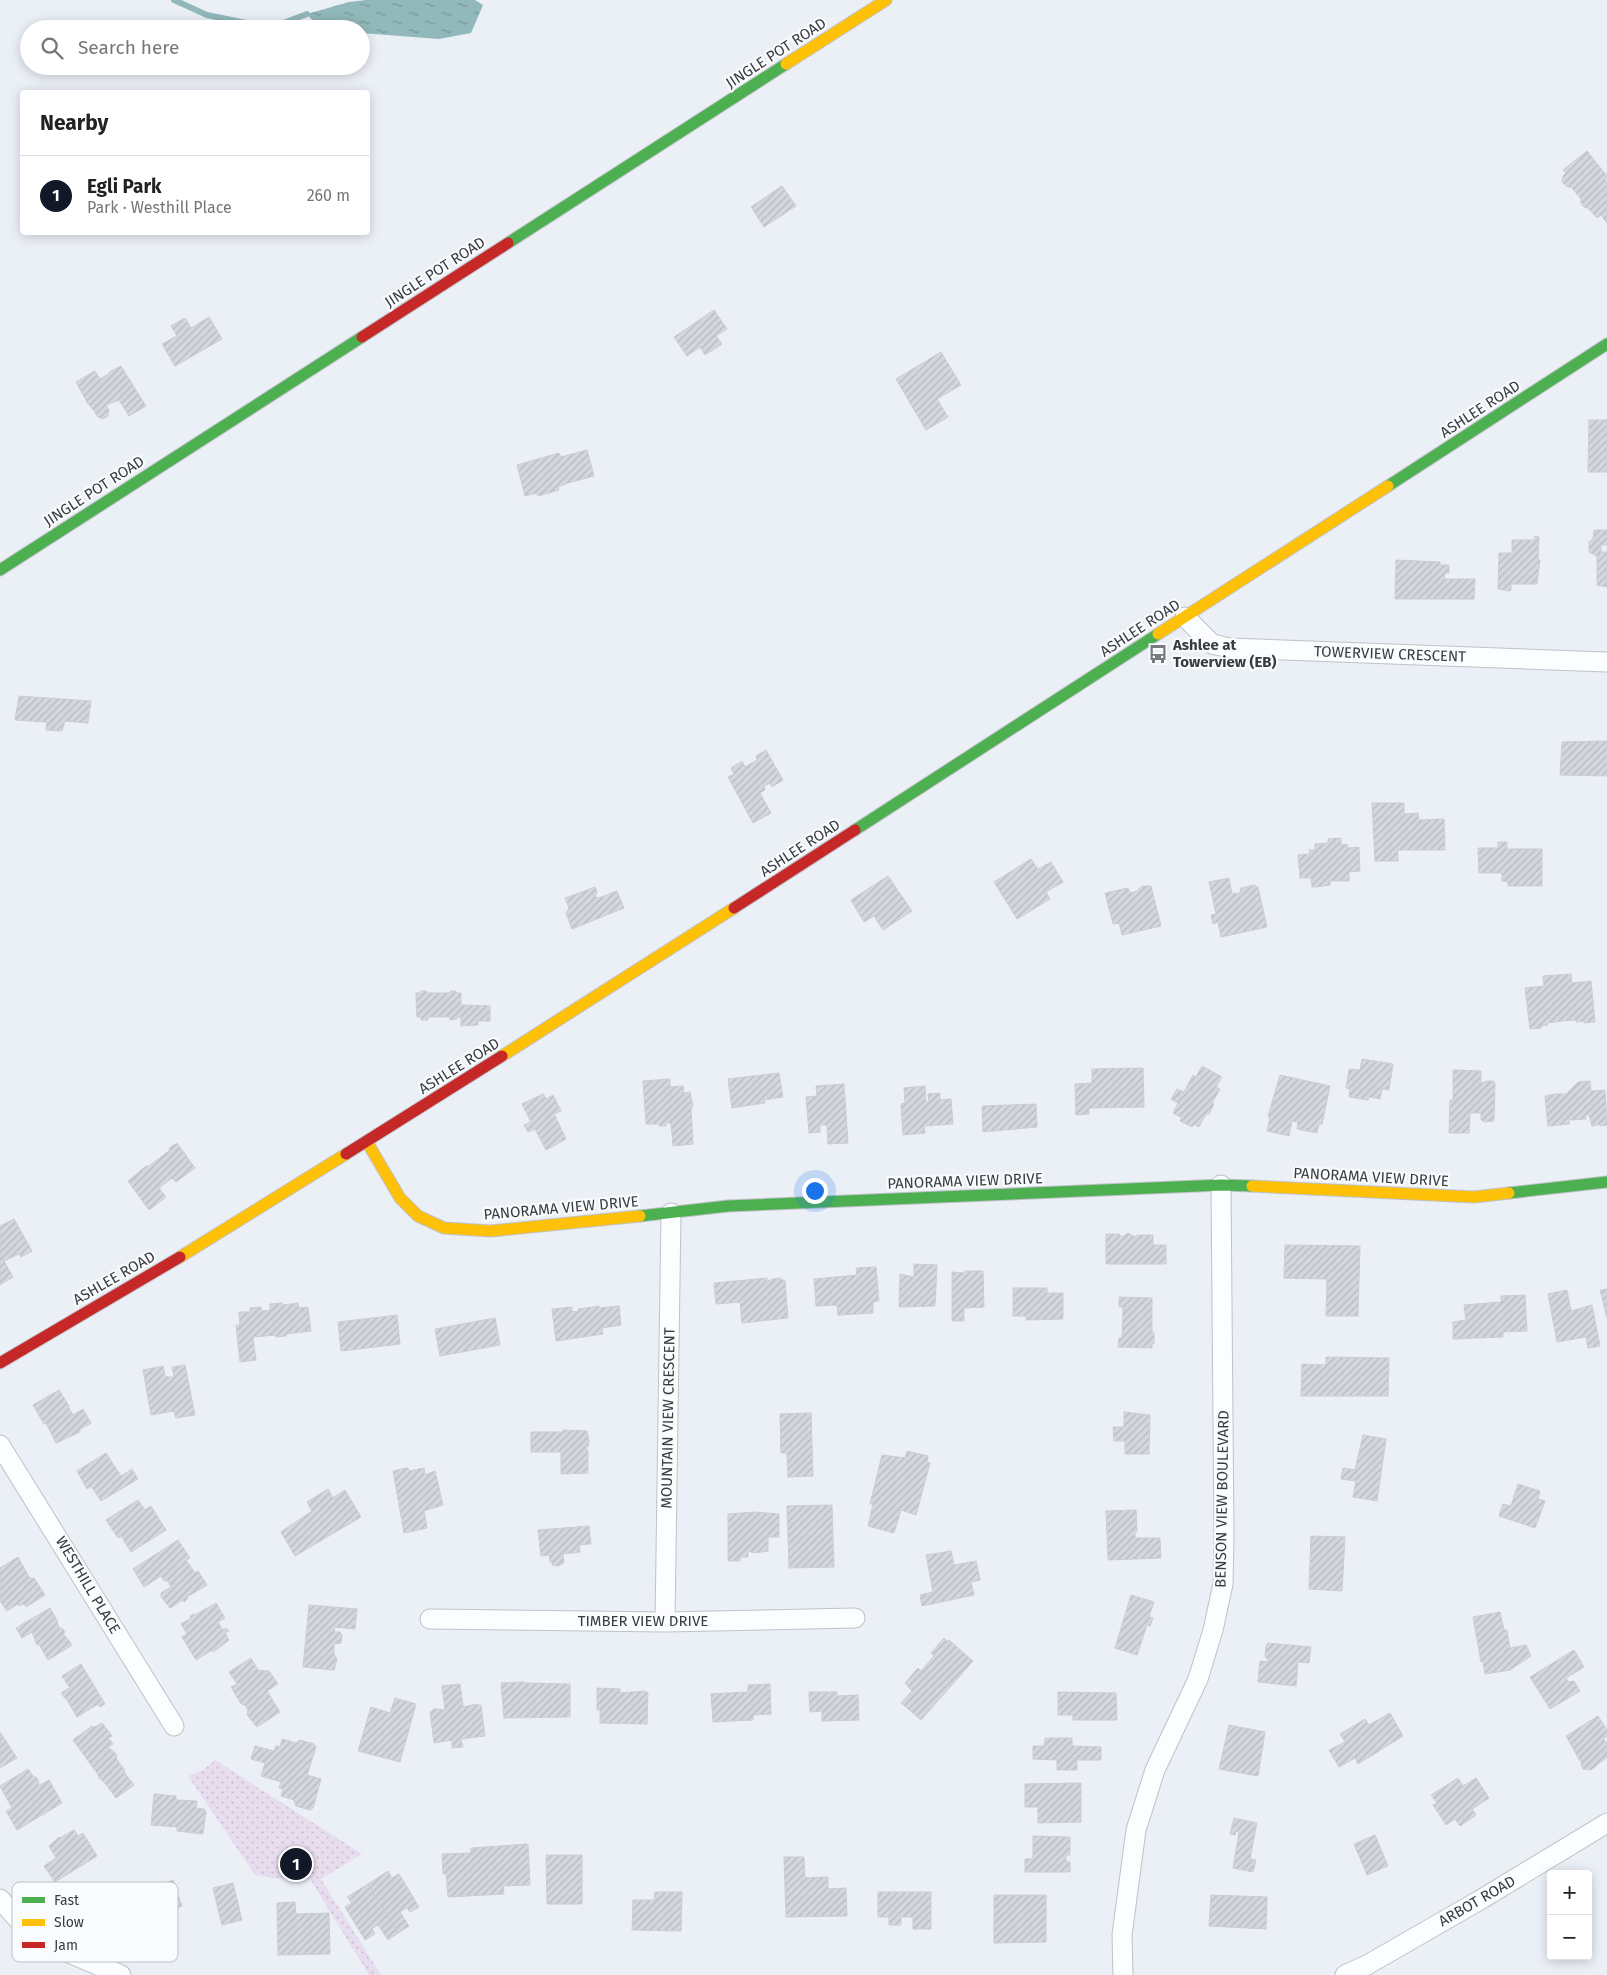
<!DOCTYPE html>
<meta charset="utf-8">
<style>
:root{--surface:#fff;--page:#f2f2f2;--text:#222;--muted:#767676;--line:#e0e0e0;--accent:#111827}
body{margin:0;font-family:"Fira Sans",sans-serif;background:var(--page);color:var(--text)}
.controls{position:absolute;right:15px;bottom:15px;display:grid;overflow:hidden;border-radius:5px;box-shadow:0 2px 12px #0003}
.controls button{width:45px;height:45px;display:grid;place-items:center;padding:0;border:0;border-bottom:1px solid var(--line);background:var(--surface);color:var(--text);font:25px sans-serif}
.you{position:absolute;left:814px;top:1190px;width:18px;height:18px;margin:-12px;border:4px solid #fff;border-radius:50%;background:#1a73e8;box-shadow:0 0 0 8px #1a73e833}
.badge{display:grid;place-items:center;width:32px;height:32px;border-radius:50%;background:var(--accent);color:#fff;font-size:16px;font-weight:700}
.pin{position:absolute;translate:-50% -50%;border:2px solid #fff;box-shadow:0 1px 5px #0006}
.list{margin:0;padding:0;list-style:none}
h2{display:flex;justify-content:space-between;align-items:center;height:65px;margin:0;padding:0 20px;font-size:21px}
h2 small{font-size:16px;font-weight:400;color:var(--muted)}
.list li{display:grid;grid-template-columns:32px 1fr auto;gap:15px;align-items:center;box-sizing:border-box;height:80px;padding:0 20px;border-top:1px solid var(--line)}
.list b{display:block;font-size:19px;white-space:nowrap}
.list p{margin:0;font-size:16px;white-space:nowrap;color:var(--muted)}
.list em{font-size:16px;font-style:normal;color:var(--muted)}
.icon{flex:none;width:28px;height:28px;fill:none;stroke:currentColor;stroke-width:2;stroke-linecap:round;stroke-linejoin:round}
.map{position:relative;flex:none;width:1607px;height:1975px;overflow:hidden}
.search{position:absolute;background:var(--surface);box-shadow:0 2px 12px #0003;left:20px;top:20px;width:350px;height:55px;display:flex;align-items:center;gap:12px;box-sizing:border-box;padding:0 18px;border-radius:28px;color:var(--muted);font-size:19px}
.panel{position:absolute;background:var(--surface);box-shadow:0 2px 12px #0003;left:20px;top:90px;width:350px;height:145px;border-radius:5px}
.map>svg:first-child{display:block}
</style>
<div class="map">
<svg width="1607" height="1975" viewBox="0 0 1607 1975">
<defs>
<pattern id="grass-dots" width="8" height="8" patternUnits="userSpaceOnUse" patternTransform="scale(1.25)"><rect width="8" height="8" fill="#e8ddef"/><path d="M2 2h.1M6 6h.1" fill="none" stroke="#c8bfce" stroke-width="1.8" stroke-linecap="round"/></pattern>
<pattern id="water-ripples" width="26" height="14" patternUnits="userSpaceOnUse" patternTransform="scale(1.25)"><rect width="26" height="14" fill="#91b8ba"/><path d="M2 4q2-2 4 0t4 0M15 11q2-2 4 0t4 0" fill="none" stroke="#779799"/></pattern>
<pattern id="building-hatch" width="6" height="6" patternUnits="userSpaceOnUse" patternTransform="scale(1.25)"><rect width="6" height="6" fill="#d4d6e0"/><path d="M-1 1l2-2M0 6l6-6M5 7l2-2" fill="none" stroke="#b7b9c1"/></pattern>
</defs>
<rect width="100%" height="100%" fill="#ebeff6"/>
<path fill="url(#grass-dots)" d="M215 1760 362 1854 321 1879 381 1975H369L310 1879 273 1878 255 1875 188 1776 203 1770Z"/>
<path fill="url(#water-ripples)" d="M366 0H475L483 5 471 33 439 39 361 33V29H320L307 14 349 2Z"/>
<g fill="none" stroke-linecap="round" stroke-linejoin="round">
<path stroke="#91b8ba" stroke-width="6" d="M174 0 207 15 270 28 307 14"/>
</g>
<path fill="url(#building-hatch)" stroke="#cccdd3" d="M1587 151 1607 176 1605 181 1607 183V223L1601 215 1597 218 1588 208 1584 207 1581 203V199L1572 188 1566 186 1562 182 1563 176 1566 173 1563 170Z
M782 186 796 206 764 227 751 207Z
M714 310 727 329 716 336 722 344 705 355 700 347 687 356 674 337Z
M209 317 222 339 175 366 162 344 177 336 171 326 185 318 191 328Z
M941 352 961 385 937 399 948 417 926 430 896 379Z
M121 366 146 406 129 416 119 400 106 405 109 410 108 416 103 419 98 417 89 404H88L76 382 95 371 100 379 110 373 109 372Z
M1589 420H1607V472H1588Z
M587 450 594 476 568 483 558 487 559 490 538 496 537 493 525 496 517 465 559 453 561 457Z
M1594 530H1607V545H1601V552H1607V587L1597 585V556L1589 552V542L1593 539Z
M1535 536 1539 537 1538 560H1540L1537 584H1511V590L1509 591 1498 589 1499 553H1512V540H1534Z
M1396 560 1440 562V565H1449V573H1445L1444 579H1475L1474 599H1395Z
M19 696 91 701 88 723 65 721 62 731 46 730 47 722 15 720Z
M1607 741V776L1560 775 1562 742Z
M766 750 783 780 772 787 770 783 764 786 765 790 760 793 771 813 753 823 728 777 734 774 731 768 742 761 745 767 757 760 756 756Z
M1372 803H1404V814L1418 813 1419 820 1444 819 1445 850H1398V861H1375Z
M1341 838V845L1347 844 1348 848 1359 847 1360 871 1349 872V881H1330V885L1317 887H1312L1311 878H1300L1298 855 1310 854 1309 850H1315V844L1328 843V839Z
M1498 842H1507V849H1542V886H1508V882L1502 881V873H1479L1478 848H1498Z
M1031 859 1038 869 1051 862 1063 882 1046 892 1050 899 1017 919 994 882Z
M888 876 912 911 883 930 874 916 864 922 851 900Z
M1229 878 1232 894 1240 893 1241 888 1255 885 1256 887H1258L1267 927 1221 937 1218 922 1213 924 1211 915 1216 914 1209 882Z
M1142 886H1151L1161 926 1122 935 1119 923 1113 924 1105 893 1128 888 1130 893 1137 891Z
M595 887 597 892 595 897 599 898 617 891 624 908 572 929 566 913 569 908 565 898Z
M1571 974 1572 983 1591 981 1595 1022 1584 1023V1021L1576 1022V1020L1562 1021 1548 1023V1025L1541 1026V1028L1530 1029 1525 988 1544 986 1543 976Z
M421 991H427V993H450V991H456V993H461V1005L490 1006V1021H478V1025L461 1026V1017H457V1019L450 1020V1017H428V1020H421V1017H417L416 998V993H420Z
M1362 1059 1393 1064 1389 1090 1382 1089 1380 1099 1369 1097 1368 1100 1349 1097 1350 1089 1346 1088 1349 1069 1360 1070Z
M1202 1066 1222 1077 1216 1087 1220 1089 1212 1103 1214 1104 1209 1114H1206L1199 1127 1194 1124 1192 1127 1180 1121 1182 1118 1173 1113 1178 1103 1171 1099 1177 1089 1184 1092 1193 1075 1196 1077Z
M1143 1068 1144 1107 1089 1108V1114L1076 1115 1075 1084 1092 1083V1069Z
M1453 1070 1481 1071V1083L1487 1081H1493L1495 1083 1494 1121 1484 1122 1481 1120V1113H1470L1469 1133H1449L1450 1100H1453Z
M779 1073 783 1097 764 1100 765 1103 732 1108 728 1079Z
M1280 1075 1330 1086 1322 1124H1319L1317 1133 1297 1129 1298 1122 1292 1121 1289 1136 1267 1131 1270 1117 1268 1116Z
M670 1079V1087L683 1086 684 1093 690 1092 693 1107H691L693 1144 673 1146 671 1123H666V1126H659V1124H646L643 1081Z
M1590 1081 1591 1091 1605 1090 1607 1125 1600 1126V1124L1592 1126 1589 1115H1585L1586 1119 1569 1120V1124L1548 1126 1545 1096 1556 1094H1566L1578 1082Z
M844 1084 848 1143 828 1144 827 1125H820V1132L809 1133 806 1097 817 1096 816 1086Z
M925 1086 926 1102H929L928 1094 940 1093V1100L951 1099 953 1124 924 1126 925 1133 903 1135 901 1104 905 1103 904 1088Z
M543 1094 546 1099 553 1095 561 1111 554 1114 566 1139 546 1150 535 1129 528 1132 524 1125 531 1122 522 1104Z
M1036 1104 1037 1127 983 1132 982 1106Z
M177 1143 195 1168 176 1182 172 1178 159 1188 166 1197 149 1210 128 1181 146 1166H149L170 1150 169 1148Z
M14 1219 32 1251 21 1257 19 1254 4 1261 13 1277 0 1285V1226Z
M1128 1233 1135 1237 1138 1235H1153V1245H1166V1264H1106V1234H1119L1122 1237Z
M1285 1245 1360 1246 1358 1316H1326L1327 1279 1284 1278Z
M914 1264 937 1265 935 1306 899 1307 900 1274 914 1277Z
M876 1267 879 1301 873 1302V1313L838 1315 837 1305 816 1306 814 1279 857 1275 856 1268Z
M965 1271H983L984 1307 964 1308V1321H952V1272L965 1273Z
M767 1278V1282L772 1279 780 1278 785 1281 788 1318 742 1323 740 1302 716 1304 714 1283Z
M1013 1288H1047V1293H1063V1319L1026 1320V1316H1013Z
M1607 1289V1318L1600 1290Z
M1567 1290 1571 1311 1592 1305 1600 1346 1588 1348 1586 1337 1557 1342 1548 1294Z
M1525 1295 1527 1331 1503 1332V1337L1453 1339V1322L1466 1320 1464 1305 1501 1302V1296Z
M1119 1297 1152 1298V1332H1154V1344H1152V1348L1118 1347 1119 1338H1122L1123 1307H1119Z
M282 1303 283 1305 298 1303 299 1308 308 1307 311 1331 286 1334V1336L276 1337V1335L253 1337 256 1360 240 1362 236 1325H240L239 1312H250V1308L261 1307 262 1311 270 1310V1304Z
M599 1306V1308L619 1306 621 1325 602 1328 603 1334 556 1341 552 1309 572 1307V1312L579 1311 578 1309Z
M397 1315 400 1344 341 1351 338 1322Z
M495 1318 500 1345 440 1356 435 1329Z
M1326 1357 1389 1358 1388 1396H1301L1302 1364 1326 1365Z
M185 1365 195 1415 176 1418 174 1411 151 1415 143 1370 163 1366 165 1376 168 1377H174L172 1367Z
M59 1390 69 1406H68L73 1415 83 1409 91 1423 79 1430 80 1432 56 1443 46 1423 44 1424 33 1405Z
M1124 1412 1150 1415 1149 1454H1125V1441H1114L1113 1427H1124Z
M811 1413 813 1476 788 1477 787 1453H781L780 1414Z
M563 1430 587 1431 589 1441 588 1447 586 1446V1450H588V1473L561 1474V1452H531V1432H563Z
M1363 1435 1386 1439 1377 1501 1353 1497 1356 1481 1341 1479 1343 1468 1355 1470Z
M907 1451 928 1456 927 1462 930 1463 916 1515 901 1510 894 1533 868 1526 873 1504H870L882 1455 905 1458Z
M106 1453 121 1476 132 1469 138 1479 101 1501 91 1486 87 1489 77 1471Z
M406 1468H408L409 1471 424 1468 425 1475 435 1471 443 1505 424 1511 427 1528 404 1533 393 1471Z
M1518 1484 1540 1491 1538 1499 1545 1501 1535 1528 1499 1516 1503 1504 1511 1506Z
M328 1489 333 1498 345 1490 361 1517 295 1556 281 1532 312 1511 307 1502Z
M138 1500 145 1510 151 1506 166 1530 131 1552 121 1536 118 1538 106 1520Z
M832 1505 834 1567 789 1568 787 1506Z
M1136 1510 1137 1532H1135V1538H1160L1161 1558 1108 1560 1106 1511Z
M754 1512 779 1514V1537H768V1551L754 1553 748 1551V1557H740V1561H728V1514Z
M589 1526 591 1544 579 1545 580 1552 563 1554 564 1563 558 1566 552 1565V1561L550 1562 549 1555 541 1556 538 1530Z
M1311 1536 1345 1537 1342 1591 1309 1589Z
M178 1540 190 1558 186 1560 195 1573 198 1571 207 1585 187 1597 188 1598 184 1602 183 1600 170 1608 161 1597V1593L171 1587 168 1581H164L161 1576 144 1587 133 1569Z
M951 1551 954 1565 976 1561 980 1580 971 1582 974 1595 922 1606 920 1595 933 1592 926 1555Z
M18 1557 29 1577 32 1579 34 1578 45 1595 26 1607 24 1604 19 1606 18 1604 7 1611 0 1601V1568Z
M1131 1595 1154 1602 1149 1617 1153 1618 1150 1626 1147 1625 1137 1655 1115 1648Z
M216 1603 225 1618 218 1622 223 1630 226 1628 229 1631 225 1633 229 1640 213 1652 212 1650 196 1660 182 1637 187 1634 181 1624 191 1618 190 1616 194 1614 195 1615Z
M309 1605 357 1609 355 1629 335 1627 334 1632H340L342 1635 341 1643 334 1644V1654L337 1659 334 1670 303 1667Z
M50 1608 58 1622 57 1623 60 1629 62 1628 65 1632 63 1634 71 1643V1646L48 1660 39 1644 37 1645 32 1632 22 1638 16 1628Z
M1500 1612 1504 1630H1507L1510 1648 1526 1645 1531 1656 1510 1670 1485 1674 1483 1661 1481 1662 1473 1617Z
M944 1638 948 1642 949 1640 973 1661 921 1720 901 1703 912 1691 905 1683 918 1668 921 1671 934 1656 931 1653Z
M1268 1643 1311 1647 1309 1663 1298 1662 1296 1686 1258 1682 1260 1661 1268 1662V1660L1265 1656 1266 1646Z
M1574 1650 1584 1667 1566 1678 1568 1682 1574 1681 1580 1691 1550 1709 1530 1677Z
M251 1658 258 1670 269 1671 278 1684 267 1691 280 1712 257 1727 247 1715 248 1710 245 1705 241 1704 231 1687 237 1684 229 1672Z
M81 1664 105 1704 100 1707 98 1704 77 1717 67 1700 62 1695V1692L70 1688 62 1676Z
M524 1682V1683L570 1684V1717L504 1718 501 1683Z
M460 1684 463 1707 477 1704V1705H481L485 1736 461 1739 463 1747 452 1748V1740L434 1743 430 1712 434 1709 445 1710 442 1686Z
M770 1684 771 1714 753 1715V1720L713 1722 711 1694 748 1692V1685Z
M597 1688 620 1689V1693L645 1691 648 1693 647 1724 600 1723V1710H597Z
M809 1692H837V1696L858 1695 859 1720 822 1721V1711L810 1712Z
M1058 1692 1116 1693 1117 1720H1073V1715H1058Z
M395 1698 416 1704 400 1762 358 1751 371 1707 390 1713Z
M1390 1713 1403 1736 1358 1764 1355 1758 1339 1767 1329 1750 1345 1742 1340 1734 1365 1719 1369 1725Z
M1598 1716 1607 1730V1736L1603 1739 1607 1743V1757L1591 1770 1583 1769 1581 1764 1582 1760 1580 1761 1566 1736Z
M102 1723 112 1736 108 1738 113 1744 108 1747 117 1755 116 1758 125 1771 124 1772 134 1785 116 1798 104 1782 99 1778V1776L73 1740 92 1726 93 1727 97 1726Z
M1229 1725 1265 1732 1258 1776 1219 1769Z
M0 1732 17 1758 0 1768Z
M1045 1738H1072V1746L1101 1747V1760H1077V1770H1057V1760L1033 1759V1746H1044Z
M282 1739 296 1743 300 1740 314 1744 316 1747 307 1775 321 1779 313 1808 310 1810 296 1806 294 1800 281 1796 283 1789 279 1788 281 1782 261 1776 265 1763 251 1759 255 1746 274 1751 276 1746 280 1747Z
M28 1769 33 1776 37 1778 39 1783 38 1786 49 1780 62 1803 17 1830 6 1811 12 1808 0 1786Z
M1458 1778 1463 1786 1476 1778 1489 1798 1472 1809 1476 1815 1460 1826 1455 1819 1446 1825 1433 1805 1437 1803 1431 1795Z
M1081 1783V1822L1038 1823V1807H1025V1784Z
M154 1794 176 1796V1800L197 1801 196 1808 204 1809 206 1812 203 1834 177 1831V1827L151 1825Z
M1234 1818 1257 1823 1250 1859 1256 1860 1253 1872 1233 1868 1239 1832 1236 1831 1235 1835 1230 1834Z
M74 1830 78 1836 83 1833 97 1856 55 1882 44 1866 56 1858 49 1846 59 1837 60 1838Z
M1375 1835 1388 1866 1367 1875 1354 1844Z
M1033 1836 1070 1837V1855H1066V1862H1070V1872H1025V1859H1033Z
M528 1844 530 1885 503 1886 504 1894 448 1897 446 1873 443 1874 442 1854 471 1853V1848Z
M546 1855H582V1904H547Z
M784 1857H804L805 1878 828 1877V1889L846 1888 847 1916 786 1917Z
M388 1871 392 1878 399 1874 419 1907 410 1912 407 1908 400 1912 409 1926 398 1933 368 1884Z
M173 1880 182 1906 142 1921 137 1906 144 1903 140 1892Z
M233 1883 242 1920 222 1925 213 1888Z
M368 1884 398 1933 388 1940 378 1925 372 1929 375 1934 365 1940 345 1907 352 1903 347 1897Z
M655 1892H682L681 1931 632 1930 633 1900H654Z
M878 1892H931V1929H913V1917H901V1925H889V1917H878Z
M994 1895H1046V1942L994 1943Z
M1211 1895 1267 1897 1266 1929 1209 1926Z
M295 1902 296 1914 329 1913 330 1954 278 1955 277 1903Z"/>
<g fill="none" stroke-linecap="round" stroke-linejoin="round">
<g stroke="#bfc2c7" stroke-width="21">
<path id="street" d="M1185 617 1212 644 1230 648 1607 662
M0 1445 174 1726
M430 1619 665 1622 855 1618
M665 1622 671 1213
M0 1899 28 1931 43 1942 121 1975
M1123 1975 1122 1935 1136 1830 1155 1770 1198 1679 1213 1630 1223 1584 1224 1538 1221 1185
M1345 1975 1367 1965 1480 1900 1607 1823"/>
</g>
<g stroke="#bfc2c7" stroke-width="13">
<path id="fast" d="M508 243 786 64
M1388 486 1607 344
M0 570 362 337
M855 830 1158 634
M1509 1193 1607 1182
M640 1216 728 1206 1221 1185 1252 1186"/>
</g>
<g stroke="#bfc2c7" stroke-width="13">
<path id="slow" d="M786 64 886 0
M1158 634 1388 486
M502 1056 734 908
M367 1142 400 1198 418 1216 444 1228 491 1231 640 1216
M1252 1186 1474 1197 1509 1193
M180 1257 346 1154"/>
</g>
<g stroke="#bfc2c7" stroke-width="13">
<path id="jam" d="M362 337 508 243
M734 908 855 830
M346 1154 502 1056
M0 1363 180 1257"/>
</g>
<use href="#street" stroke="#fcfdfe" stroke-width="19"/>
<use href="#fast" stroke="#4caf50" stroke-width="11"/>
<use href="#slow" stroke="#ffc107" stroke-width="11"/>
<use href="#jam" stroke="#c62828" stroke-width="11"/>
</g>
<defs>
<g id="bus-bare" transform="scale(1.5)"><path d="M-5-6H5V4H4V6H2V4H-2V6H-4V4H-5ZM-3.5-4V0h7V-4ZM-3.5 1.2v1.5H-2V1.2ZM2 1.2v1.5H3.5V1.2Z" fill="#777a80" stroke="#f9fbfd" stroke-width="2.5" paint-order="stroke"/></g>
</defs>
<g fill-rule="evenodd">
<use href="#bus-bare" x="1158" y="654"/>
</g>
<g text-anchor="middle" stroke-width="4.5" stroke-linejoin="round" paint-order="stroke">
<g font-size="15" fill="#383b40" stroke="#f9fbfd">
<text transform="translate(776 53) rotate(-33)" y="5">JINGLE POT ROAD</text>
<text transform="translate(435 272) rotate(-33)" y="5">JINGLE POT ROAD</text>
<text transform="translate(1480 409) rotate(-33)" y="5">ASHLEE ROAD</text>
<text transform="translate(94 491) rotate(-33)" y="5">JINGLE POT ROAD</text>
<text transform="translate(1140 628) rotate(-33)" y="5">ASHLEE ROAD</text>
<text transform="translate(1390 654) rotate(2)" y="5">TOWERVIEW CRESCENT</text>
<text transform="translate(800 848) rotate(-33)" y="5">ASHLEE ROAD</text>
<text transform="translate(459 1066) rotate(-32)" y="5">ASHLEE ROAD</text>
<text transform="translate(1371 1177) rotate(3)" y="5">PANORAMA VIEW DRIVE</text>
<text transform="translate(965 1181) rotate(-2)" y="5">PANORAMA VIEW DRIVE</text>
<text transform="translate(561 1208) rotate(-5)" y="5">PANORAMA VIEW DRIVE</text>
<text transform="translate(114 1278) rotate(-30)" y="5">ASHLEE ROAD</text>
<text transform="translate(668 1418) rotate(-89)" y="5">MOUNTAIN VIEW CRESCENT</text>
<text transform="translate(1222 1499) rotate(-89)" y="5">BENSON VIEW BOULEVARD</text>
<text transform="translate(88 1585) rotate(59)" y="5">WESTHILL PLACE</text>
<text x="643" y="1626">TIMBER VIEW DRIVE</text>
<text transform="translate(1477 1901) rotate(-30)" y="5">ARBOT ROAD</text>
</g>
<g font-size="15" font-weight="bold" fill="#383b40" stroke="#f9fbfd" text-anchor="start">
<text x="1173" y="650">Ashlee at<tspan x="1173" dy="17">Towerview (EB)</tspan></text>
</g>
</g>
<rect x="12" y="1882" width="166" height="80" rx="8" fill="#f9fbfd" stroke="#bfc1c4" stroke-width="1"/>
<rect x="22" y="1897" width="23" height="6" fill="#4caf50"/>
<rect x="22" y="1919" width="23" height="7" fill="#ffc107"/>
<rect x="22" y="1942" width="23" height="6" fill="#c62828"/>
<g font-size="14" fill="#383b40">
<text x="54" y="1905">Fast</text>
<text x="54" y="1927">Slow</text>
<text x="54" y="1950">Jam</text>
</g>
</svg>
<div class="controls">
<button>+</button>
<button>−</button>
</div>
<div class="you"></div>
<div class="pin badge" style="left:296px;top:1864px">1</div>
<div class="search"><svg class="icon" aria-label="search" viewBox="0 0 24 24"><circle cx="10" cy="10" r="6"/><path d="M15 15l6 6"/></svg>Search here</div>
<section class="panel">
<h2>Nearby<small></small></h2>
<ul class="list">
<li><span class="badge">1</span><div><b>Egli Park</b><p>Park · Westhill Place</p></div><em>260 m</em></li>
</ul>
</section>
</div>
